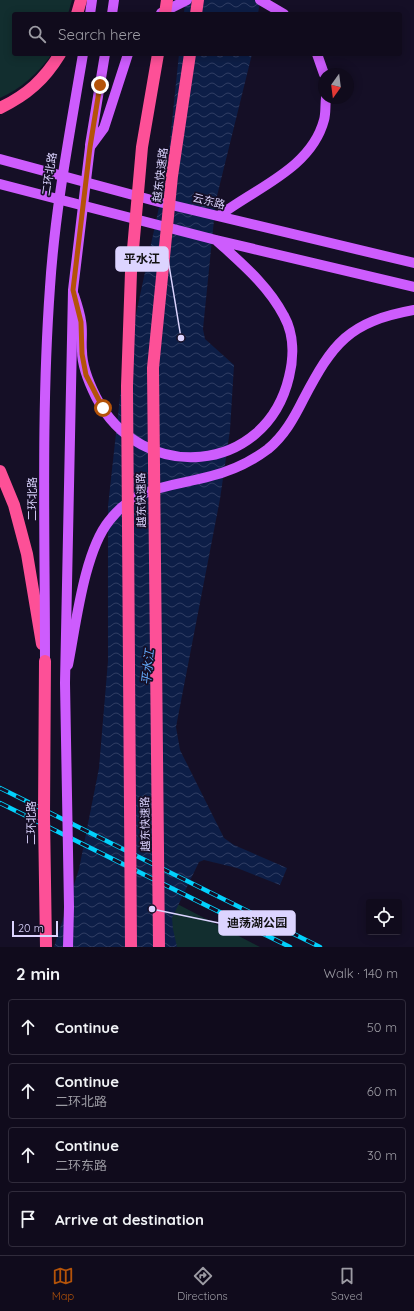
<!DOCTYPE html>
<meta charset="utf-8">
<style>
:root{--surface:#100b1c;--page:#1e1929;--text:#f1f3f6;--muted:#9c9ba3;--line:#302b3b;--accent:#b45309}
body{margin:0;font-family:Quicksand,"Noto Sans SC",sans-serif;background:var(--page);color:var(--text)}
.controls{position:absolute;right:12px;bottom:12px;display:grid;overflow:hidden;border-radius:4px;box-shadow:0 2px 10px #0003}
.controls button{width:36px;height:36px;display:grid;place-items:center;padding:0;border:0;border-bottom:1px solid var(--line);background:var(--surface);color:var(--text);font:20px sans-serif}
.compass{position:absolute;left:318px;top:68px;width:36px;height:36px;border-radius:50%;background:var(--surface);box-shadow:0 2px 10px #0003;rotate:194deg}
.scale{position:absolute;left:12px;bottom:10px;width:46px;box-sizing:border-box;padding-left:4px;border:2px solid #dcd4ff;border-top:0;font-size:11px;line-height:14px;white-space:nowrap;color:#dcd4ff;-webkit-text-stroke:3px #150f26;paint-order:stroke}
.stop{position:absolute;width:12px;height:12px;margin:-9px;border:3px solid #b45309;border-radius:50%;background:#fff}
.stop.end{background:#b45309;border-color:#fff;box-shadow:0 1px 4px #0008}
.list{margin:0;padding:0;list-style:none}
h2{display:flex;justify-content:space-between;align-items:center;height:52px;margin:0;padding:0 16px;font-size:17px}
h2 small{font-size:13px;font-weight:400;color:var(--muted)}
.list li{display:grid;grid-template-columns:26px 1fr auto;gap:12px;align-items:center;box-sizing:border-box;height:56px;margin:0 8px 8px;padding:0 8px;border:1px solid var(--line);border-radius:4px}
.list b{display:block;font-size:15px;white-space:nowrap}
.list p{margin:0;font-size:13px;white-space:nowrap;color:var(--muted)}
.list em{font-size:13px;font-style:normal;color:var(--muted)}
.icon{flex:none;width:22px;height:22px;fill:none;stroke:currentColor;stroke-width:2;stroke-linecap:round;stroke-linejoin:round}
.map{position:relative;flex:none;width:414px;height:947px;overflow:hidden}
.search{position:absolute;background:var(--surface);box-shadow:0 2px 10px #0003;left:12px;right:12px;top:12px;height:44px;display:flex;align-items:center;gap:10px;box-sizing:border-box;padding:0 14px;border-radius:4px;color:var(--muted);font-size:15px}
.sheet{height:308px;background:var(--surface)}
nav{display:flex;justify-content:space-around;align-items:center;box-sizing:border-box;height:56px;border-top:1px solid var(--line);background:var(--surface);font-size:11px;color:var(--muted)}
nav a{display:grid;justify-items:center;gap:2px}
nav .on{color:var(--accent)}
.map>svg:first-child{display:block}
</style>
<div class="map">
<svg width="414" height="947" viewBox="0 0 414 947">
<defs>
<pattern id="water-waves" width="16" height="10" patternUnits="userSpaceOnUse"><rect width="16" height="10" fill="#0d1e47"/><path d="M0 5q4-4 8 0t8 0" fill="none" stroke="#303e63"/></pattern>
</defs>
<rect width="100%" height="100%" fill="#150f26"/>
<path fill="#122e2f" d="M0 0H72L68 14H14V54H52C38 73 21 89 0 98Z
M116 872 260 947H116Z"/>
<path fill="url(#water-waves)" d="M185 0H260L258 14H184Z
M179 54H252L216 200 203 329 205 339 234 365 230 430 220 499 176 727 180 750 224 838 234 845 287 868 280 885 237 868 204 860 199 862 172 918 173 929 177 947H54L79 869 99 768 108 661V506L122 379 167 170Z"/>
<g fill="none" stroke-linecap="round" stroke-linejoin="round">
<path stroke="#cd5cfd" stroke-width="10" d="M260 0 284 14
M161 13 187 0
M90 14 92 0
M112 14 114 0
M317 54 324 74
M90 145 105 54
M90 147 104 128 128 54
M0 159 159 202 414 263
M0 184 216 240 414 287
M219 216C255 188 311 169 324 120 326 113 325 105 326 98
M74 295C77 304 80 313 81 321 83 331 81 342 82 351 82 367 89 383 96 397 141 485 266 475 289 377 294 357 294 334 284 316 268 285 241 263 216 240
M68 665C76 625 84 552 109 521 136 485 172 487 211 476 231 471 252 461 268 449 284 436 294 418 303 400 333 343 348 322 414 310"/>
<path stroke="#fd5097" stroke-width="12" d="M77 14 81 0
M196 14 198 0
M0 108C27 95 44 80 60 54
M0 471 14 505 27 554 42 644"/>
<g stroke="#02d1fc" stroke-width="4.5">
<path id="rail" d="M0 788 320 947
M0 803 290 947"/>
</g>
<use href="#rail" stroke="#150f26" stroke-width="3" stroke-dasharray="9" stroke-linecap="butt"/>
<path stroke="#cd5cfd" stroke-width="10" d="M45 661C45 537 41 412 50 287 55 209 70 132 83 54
M68 947 69 907 65 683 73 290 90 147"/>
<path stroke="#fd5097" stroke-width="12" d="M165 14 167 0
M45 661 44 816 46 947
M131 947 127 386 131 272 142 147 158 54
M159 947 153 368 172 176 190 54"/>
</g>
<g fill="none" stroke-linecap="round" stroke-linejoin="round">
<path stroke="#b45309" stroke-width="5" d="M100 85 90 147 73 290 81 322 82 354 86 375 103 408"/>
</g>
<g text-anchor="middle" stroke-width="3.5" stroke-linejoin="round" paint-order="stroke">
<g font-size="11" fill="#dcd4ff" stroke="#150f26">
<text transform="translate(49 174) rotate(-81)" y="4">二环北路</text>
<text transform="translate(160 175) rotate(-83)" y="4">越东快速路</text>
<text transform="translate(209 201) rotate(14)" y="4">云东路</text>
<text transform="translate(32 499) rotate(-90)" y="4">二环北路</text>
<text transform="translate(141 500) rotate(-91)" y="4">越东快速路</text>
<text transform="translate(31 823) rotate(-90)" y="4">二环北路</text>
<text transform="translate(145 824) rotate(-91)" y="4">越东快速路</text>
</g>
<g font-size="12" font-style="italic" fill="#63abfd" stroke="#150f26">
<text transform="translate(148 667) rotate(-84)" y="4">平水江</text>
</g>
</g>
<path fill="none" stroke="#dcd4ff" stroke-width="1.5" d="M181 338L168 259M152 909L219 923"/>
<g fill="#dcd4ff" stroke="#150f26" stroke-width="1.5">
<circle cx="181" cy="338" r="4"/>
<circle cx="152" cy="909" r="4"/>
</g>
<g fill="#dcd4ff" stroke="#dcd4ff" stroke-width="1.5">
<rect x="116" y="247" width="52" height="24" rx="4"/>
<rect x="219" y="911" width="76" height="24" rx="4"/>
</g>
<g font-size="12" text-anchor="middle" font-weight="bold" fill="#111">
<text x="142" y="263">平水江</text>
<text x="257" y="927">迪荡湖公园</text>
</g>
</svg>
<div class="controls">
<button><svg class="icon" aria-label="locate" viewBox="0 0 24 24"><circle cx="12" cy="12" r="6"/><path d="M12 2v4M12 18v4M2 12h4M18 12h4"/></svg></button>
</div>
<svg class="compass" viewBox="-18 -18 36 36"><path d="M0-13l5 13h-10z" fill="#e53935"/><path d="M0 13l5-13h-10z" fill="#9c9ba3"/></svg>
<div class="scale">20 m</div>
<div class="stop" style="left:103px;top:408px"></div>
<div class="stop end" style="left:100px;top:85px"></div>
<div class="search"><svg class="icon" aria-label="search" viewBox="0 0 24 24"><circle cx="10" cy="10" r="6"/><path d="M15 15l6 6"/></svg>Search here</div>
</div>
<section class="sheet">
<h2>2 min<small>Walk · 140 m</small></h2>
<ul class="list">
<li><svg class="icon" aria-label="ahead" viewBox="0 0 24 24"><path d="M12 20V5M6 11l6-6 6 6"/></svg><div><b>Continue</b></div><em>50 m</em></li>
<li><svg class="icon" aria-label="ahead" viewBox="0 0 24 24"><path d="M12 20V5M6 11l6-6 6 6"/></svg><div><b>Continue</b><p>二环北路</p></div><em>60 m</em></li>
<li><svg class="icon" aria-label="ahead" viewBox="0 0 24 24"><path d="M12 20V5M6 11l6-6 6 6"/></svg><div><b>Continue</b><p>二环东路</p></div><em>30 m</em></li>
<li><svg class="icon" aria-label="arrive" viewBox="0 0 24 24"><path d="M6 21V4h12l-3 4 3 4H6"/></svg><div><b>Arrive at destination</b></div></li>
</ul>
</section>
<nav>
<a class="on"><svg class="icon" aria-label="map" viewBox="0 0 24 24"><path d="M3 6l6-2 6 2 6-2v14l-6 2-6-2-6 2zM9 4v14M15 6v14"/></svg>Map</a>
<a><svg class="icon" aria-label="directions" viewBox="0 0 24 24"><path d="M12 3l9 9-9 9-9-9zM9 14v-3h6M13 9l2 2-2 2"/></svg>Directions</a>
<a><svg class="icon" aria-label="saved" viewBox="0 0 24 24"><path d="M7 4h10v16l-5-4-5 4z"/></svg>Saved</a>
</nav>
